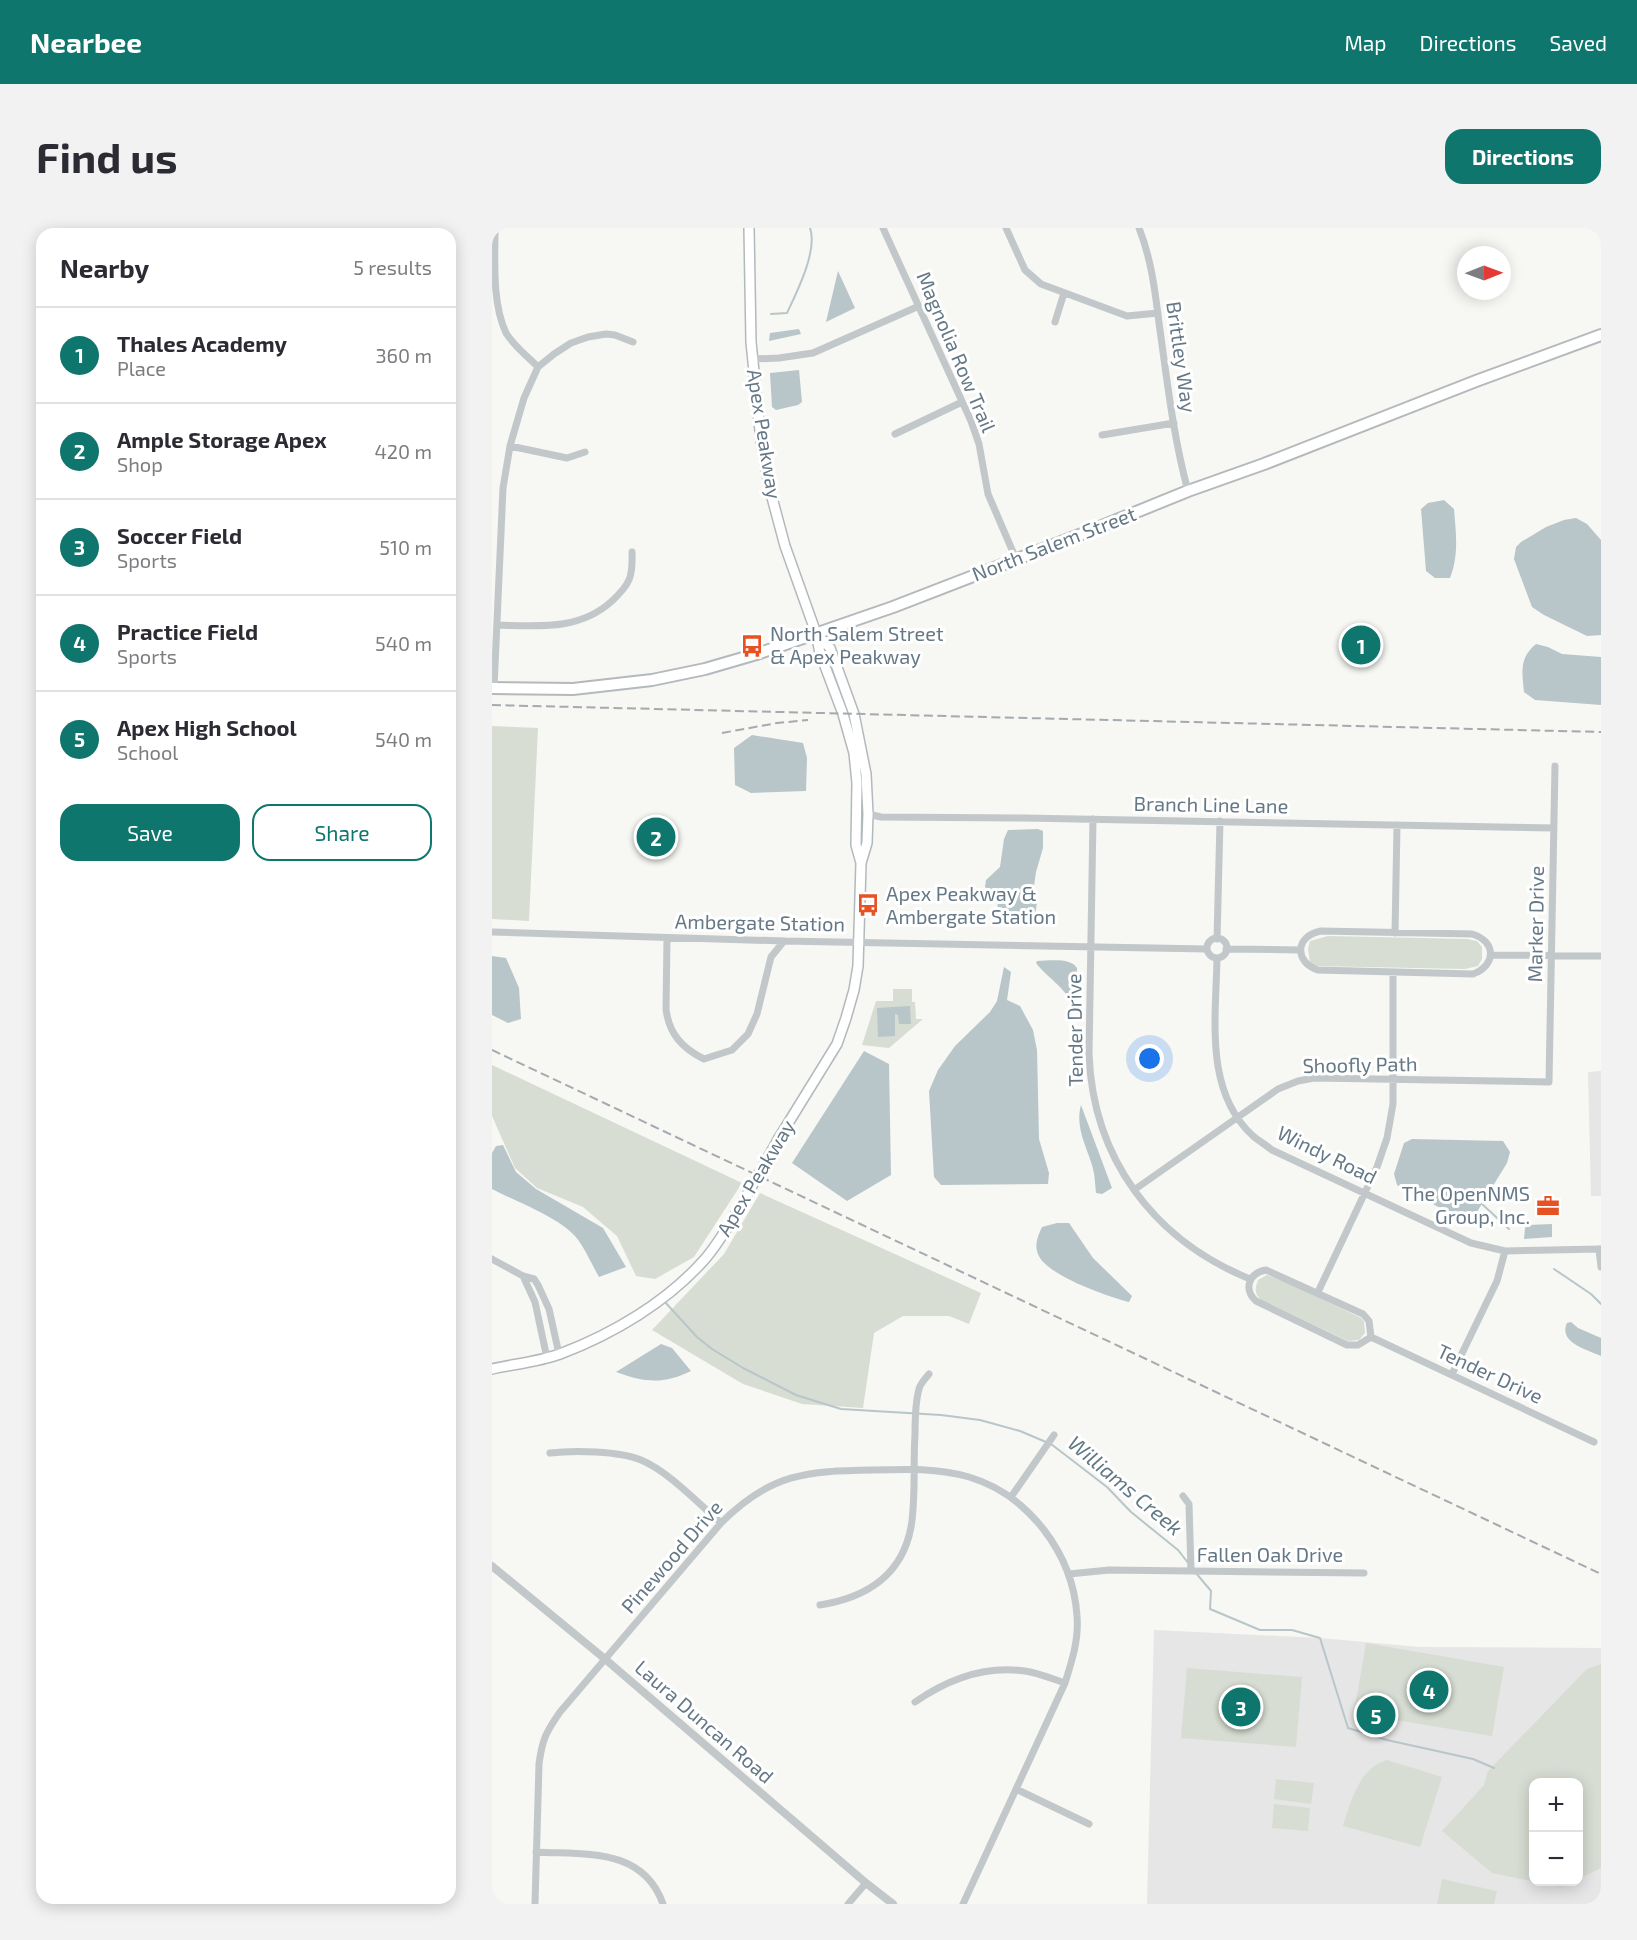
<!DOCTYPE html>
<meta charset="utf-8">
<style>
:root{--surface:#fff;--page:#f2f2f3;--text:#2b2b33;--muted:#7c7c81;--line:#e1e1e2;--accent:#0f766e}
body{margin:0;font-family:"Exo 2",sans-serif;background:var(--page);color:var(--text)}
.controls{position:absolute;right:18px;bottom:18px;display:grid;overflow:hidden;border-radius:12px;box-shadow:0 3px 15px #0003}
.controls button{width:54px;height:54px;display:grid;place-items:center;padding:0;border:0;border-bottom:2px solid var(--line);background:var(--surface);color:var(--text);font:30px sans-serif}
.compass{position:absolute;left:965px;top:18px;width:54px;height:54px;border-radius:50%;background:var(--surface);box-shadow:0 3px 15px #0003;rotate:89deg}
.you{position:absolute;left:658px;top:831px;width:21px;height:21px;margin:-15px;border:4px solid #fff;border-radius:50%;background:#1a73e8;box-shadow:0 0 0 9px #1a73e833}
.badge{display:grid;place-items:center;width:39px;height:39px;border-radius:50%;background:var(--accent);color:#fff;font-size:20px;font-weight:700}
.pin{position:absolute;translate:-50% -50%;border:3px solid #fff;box-shadow:0 2px 6px #0006}
.list{margin:0;padding:0;list-style:none}
h2{display:flex;justify-content:space-between;align-items:center;height:78px;margin:0;padding:0 24px;font-size:26px}
h2 small{font-size:20px;font-weight:400;color:var(--muted)}
.list li{display:grid;grid-template-columns:39px 1fr auto;gap:18px;align-items:center;box-sizing:border-box;height:96px;padding:0 24px;border-top:2px solid var(--line)}
.list b{display:block;font-size:22px;white-space:nowrap}
.list p{margin:0;font-size:20px;white-space:nowrap;color:var(--muted)}
.list em{font-size:20px;font-style:normal;color:var(--muted)}
.actions{display:flex;gap:12px;padding:18px 24px}
.actions a{flex:1;padding:14px 0;border:2px solid var(--accent);border-radius:18px;text-align:center;font-size:21px;color:var(--accent)}
.actions .main{background:var(--accent);color:#fff}
.map{position:relative;flex:none;width:1109px;height:1676px;overflow:hidden;border-radius:18px}
header{display:flex;align-items:center;gap:36px;box-sizing:border-box;height:84px;padding:0 30px;background:var(--accent);color:#fff}
header strong{font-size:28px}
nav{display:flex;gap:33px;margin-inline-start:auto;font-size:21px}
.intro{display:flex;align-items:center;justify-content:space-between;box-sizing:border-box;height:144px;padding:0 36px}
h1{margin:0;font-size:42px}
.button{padding:15px 27px;border-radius:18px;background:var(--accent);color:#fff;font-size:21px;font-weight:700}
main{display:flex;gap:36px;padding:0 36px}
aside{flex:1;background:var(--surface);border-radius:18px;box-shadow:0 3px 15px #0003}
.map>svg:first-child{display:block}
</style>
<header>
<strong>Nearbee</strong>
<nav><a>Map</a><a>Directions</a><a>Saved</a></nav>
</header>
<div class="intro"><h1>Find us</h1><a class="button">Directions</a></div>
<main>
<aside>
<h2>Nearby<small>5 results</small></h2>
<ul class="list">
<li><span class="badge">1</span><div><b>Thales Academy</b><p>Place</p></div><em>360 m</em></li>
<li><span class="badge">2</span><div><b>Ample Storage Apex</b><p>Shop</p></div><em>420 m</em></li>
<li><span class="badge">3</span><div><b>Soccer Field</b><p>Sports</p></div><em>510 m</em></li>
<li><span class="badge">4</span><div><b>Practice Field</b><p>Sports</p></div><em>540 m</em></li>
<li><span class="badge">5</span><div><b>Apex High School</b><p>School</p></div><em>540 m</em></li>
</ul>
<div class="actions"><a class="main">Save</a><a>Share</a></div>
</aside>
<div class="map">
<svg width="1109" height="1676" viewBox="0 0 1109 1676">
<rect width="100%" height="100%" fill="#f7f7f4"/>
<path fill="#e5e6e5" fill-rule="evenodd" d="M1109 843V968H1099L1096 844Z
M662 1402 828 1410 928 1419 1109 1420V1676H655ZM1042 1554H1086V1654H1042Z"/>
<path fill="#d7ddd3" d="M0 498 46 500 37 693 0 691Z
M836 708 975 711 985 713 990 719V731L986 738 973 741 823 738 818 734 816 721 818 713Z
M401 761H420V774H423L424 791H431L397 820 370 817 384 773H401Z
M0 837 250 955 202 1029 163 1051 144 1048 125 1008 91 979 45 960 23 940 0 888Z
M268 965 489 1065 477 1096 457 1088H411L382 1105 371 1180 310 1176 251 1156 160 1102 232 1026Z
M775 1047 799 1056 869 1090 872 1094 873 1105 867 1112 856 1113 769 1072C762 1065 763 1061 766 1052Z
M874 1415 1012 1439 1000 1508 862 1485Z
M1109 1436V1640L1087 1651 1086 1554H1042V1654H1082L1069 1659 1000 1645 950 1603 992 1557 996 1543 1095 1441Z
M695 1440 810 1449 804 1519 689 1510Z
M895 1532 950 1549 928 1619 851 1598C859 1573 867 1540 895 1532Z
M784 1551 822 1555 819 1576 782 1571Z
M782 1576 818 1580 816 1603 780 1600Z
M950 1651 1005 1663 1002 1676H945Z"/>
<path fill="#b8c6c9" d="M346 43 363 80 334 94Z
M307 101 309 106 277 113 278 105Z
M307 142 310 174 306 177 284 182 280 179 278 145Z
M952 272 962 281C964 306 967 327 958 350H943L934 343 929 281 936 275Z
M1084 290 1095 296 1109 312V407L1095 408 1052 387 1040 379 1022 331 1024 319 1029 314 1054 299 1072 292Z
M1044 416 1056 419 1070 426 1109 429V477L1043 472 1032 464C1030 444 1027 430 1044 416Z
M260 507 311 515 315 530 314 563 259 565 243 557 242 520Z
M546 601 551 603V620L544 644 541 665 545 674 542 696 528 698 513 694 506 682 505 670 493 659 494 652 508 639 512 611 516 602Z
M0 728 14 730 27 760 29 791 16 795 0 787Z
M545 733C557 733 578 729 585 740L584 783 581 781C577 761 556 751 544 735Z
M512 739 519 744 515 772 528 778 541 802 545 822 547 911 557 945 556 956 449 957 442 949 437 863 446 842 463 818 498 784 505 773Z
M418 778 419 796H407L406 787 403 786V808L386 809 385 780Z
M372 823 397 836 399 947 355 973 300 935Z
M589 877 620 960 610 966 604 965C603 955 603 947 600 937 594 917 583 899 589 877Z
M920 911 1011 913 1018 924 1015 935 980 992 969 991 905 957 902 946 912 915Z
M11 917 24 944 44 961 111 1000 134 1039 107 1049C99 1035 93 1020 83 1008 66 989 23 973 0 961V925L4 918Z
M565 995H577L601 1030 640 1068 637 1074C617 1069 553 1047 546 1026 542 1016 546 1008 550 999Z
M1060 996V1009L1032 1011 1033 1000 1036 997Z
M1079 1094 1086 1100 1109 1110V1128C1096 1122 1066 1115 1075 1095Z
M169 1116 180 1120 199 1143C171 1157 151 1154 124 1144Z"/>
<g fill="none" stroke-linecap="round" stroke-linejoin="round">
<path stroke="#b8c6c9" stroke-width="2" d="M279 86 295 85C305 64 326 22 318 0
M990 976 1017 1001
M1062 1041 1099 1066 1109 1076
M172 1073 205 1109 220 1121 251 1140 304 1167 349 1181 449 1187 488 1192 528 1203 554 1214
M559 1216 615 1259 639 1284 686 1322 697 1336
M704 1345 719 1363 718 1381 768 1402H800L828 1410 856 1500 895 1512 981 1531 1002 1540"/>
<g stroke="#b2b9bd" stroke-width="12">
<path id="secondary" d="M257 0 259 114 269 213 278 262 293 318 324 405 328 425 351 486 362 525 365 555 364 617 369 635
M287 910 345 816 354 790 362 762 366 738 369 635 375 615 376 586 374 546 362 486 338 420 324 405
M0 1141C22 1136 46 1134 68 1126 121 1106 175 1074 213 1031 226 1016 236 998 247 981"/>
</g>
<g stroke="#b3b9bd" stroke-width="14">
<path id="primary" d="M0 460 81 461 160 452 213 441 268 425 401 379 600 302 696 263 772 236 984 153 1109 107"/>
</g>
<path stroke="#c2c7ca" stroke-width="7" d="M3 0C3 34 0 75 14 105 22 118 35 128 46 139
M391 0 479 193 487 216 496 266 524 331
M514 0 533 42 549 56 635 88 666 85
M647 0C659 30 663 62 667 95 675 151 681 208 696 263
M563 94 572 65
M260 131 287 130 321 125 427 78
M403 206 470 174
M610 207 682 195
M18 218 75 230 93 224
M5 397C46 398 87 403 120 373 138 356 141 349 140 324
M2 460 11 260 18 218 32 170 46 139 62 126 79 115 96 109 114 106 123 107 141 114
M376 586 389 589 532 590 1062 600
M601 591 597 826C601 931 662 1012 758 1051
M829 703 980 706C1004 713 1005 737 981 746L826 742C802 734 803 708 829 703Z
M0 704 292 713 715 721
M903 705 905 597
M175 710 174 781C177 806 190 820 212 831L240 822 256 806 265 786 279 729 292 713
M715 720a10 10 0 1 1 20 0a10 10 0 1 1-20 0Z
M725 711 728 593
M734 721 808 722
M999 727 1109 728
M725 730C724 790 712 863 761 908 767 913 774 917 780 922L979 1015 1013 1023 1109 1021
M642 962 786 861 806 853 822 850 1057 854 1063 538
M1107 1021 1109 1039
M0 1031 31 1048 42 1051 46 1057 57 1081 67 1126
M774 1042 871 1086 877 1093 879 1109 866 1117H855L764 1073C751 1061 757 1045 774 1042Z
M31 1048 43 1074 55 1130
M826 1064 885 939 895 910 901 876V744
M879 1109 1102 1214
M960 1146 1005 1053 1013 1023
M58 1225C82 1222 127 1223 149 1232 176 1243 207 1276 229 1295
M691 1268 697 1276 699 1343
M519 1269 562 1207
M577 1346 617 1342 872 1345
M328 1377C373 1370 410 1348 419 1299 424 1271 421 1236 423 1207 423 1193 423 1175 427 1161 428 1156 433 1151 437 1146
M423 1474C456 1451 492 1437 533 1443 547 1445 560 1451 573 1455
M524 1561 597 1596
M44 1624C93 1627 151 1619 171 1676
M43 1676 47 1536C50 1512 54 1504 68 1484L229 1295C279 1245 314 1243 382 1242 414 1241 446 1240 477 1249 537 1267 581 1326 585 1388 587 1411 580 1433 573 1455L471 1676
M356 1676 374 1655"/>
<path stroke="#c2c7ca" stroke-width="8" d="M0 1338 113 1431 374 1655 401 1676"/>
<use href="#secondary" stroke="#fff" stroke-width="9"/>
<use href="#primary" stroke="#fff" stroke-width="10"/>
<path stroke="#a3aab0" stroke-width="2" stroke-dasharray="9 4.5" stroke-linecap="butt" d="M0 477 1109 504
M230 505 285 495 316 492
M0 822 1109 1346"/>
<g stroke="#b2b9bd" stroke-width="12" stroke-linecap="butt">
<path id="secondary-bridge" d="M247 981 287 910"/>
</g>
<use href="#secondary-bridge" stroke="#fff" stroke-width="9"/>
</g>
<defs>
<g id="bus-bare" transform="scale(1.8)"><path d="M-5-6H5V4H4V6H2V4H-2V6H-4V4H-5ZM-3.5-4V0h7V-4ZM-3.5 1.2v1.5H-2V1.2ZM2 1.2v1.5H3.5V1.2Z" fill="#e95022" stroke="#fff" stroke-width="2.5" paint-order="stroke"/></g>
<g id="office-bare" transform="scale(1.8)"><path d="M-6-3h4V-5.5h4V-3h4V5H-6ZM-1-4.5V-3h2v-1.5ZM-6 0V1H6V0Z" fill="#e95022" stroke="#fff" stroke-width="2.5" paint-order="stroke"/></g>
</defs>
<g fill-rule="evenodd">
<use href="#bus-bare" x="260" y="418"/>
<use href="#bus-bare" x="376" y="677"/>
<use href="#office-bare" x="1056" y="978"/>
</g>
<g text-anchor="middle" stroke-width="6" stroke-linejoin="round" paint-order="stroke">
<g font-size="20" fill="#657886" stroke="#fff">
<text transform="translate(464 124) rotate(67)" y="7">Magnolia Row Trail</text>
<text transform="translate(689 129) rotate(82)" y="7">Brittley Way</text>
<text transform="translate(272 206) rotate(81)" y="7">Apex Peakway</text>
<text transform="translate(562 316) rotate(-21)" y="7">North Salem Street</text>
<text transform="translate(719 577) rotate(1)" y="7">Branch Line Lane</text>
<text transform="translate(268 695) rotate(1)" y="7">Ambergate Station</text>
<text transform="translate(1044 696) rotate(-89)" y="7">Marker Drive</text>
<text transform="translate(583 802) rotate(-91)" y="7">Tender Drive</text>
<text transform="translate(868 837) rotate(-1)" y="7">Shoofly Path</text>
<text transform="translate(835 927) rotate(26)" y="7">Windy Road</text>
<text transform="translate(264 950) rotate(-59)" y="7">Apex Peakway</text>
<text transform="translate(998 1146) rotate(25)" y="7">Tender Drive</text>
<text x="778" y="1334">Fallen Oak Drive</text>
<text transform="translate(180 1329) rotate(-49)" y="7">Pinewood Drive</text>
<text transform="translate(212 1494) rotate(41)" y="7">Laura Duncan Road</text>
</g>
<g font-size="20" fill="#657886" stroke="#fff" text-anchor="start">
<text x="278" y="413">North Salem Street<tspan x="278" dy="23">&amp; Apex Peakway</tspan></text>
<text x="394" y="673">Apex Peakway &amp;<tspan x="394" dy="23">Ambergate Station</tspan></text>
<text x="1038" y="973" text-anchor="end">The OpenNMS<tspan x="1038" dy="23">Group, Inc.</tspan></text>
</g>
<g font-size="21" font-style="italic" fill="#617a83" stroke="#fff">
<text transform="translate(633 1258) rotate(40)" y="7">Williams Creek</text>
</g>
</g>
</svg>
<div class="controls">
<button>+</button>
<button>−</button>
</div>
<svg class="compass" viewBox="-18 -18 36 36"><path d="M0-13l5 13h-10z" fill="#e53935"/><path d="M0 13l5-13h-10z" fill="#7c7c81"/></svg>
<div class="you"></div>
<div class="pin badge" style="left:869px;top:417px">1</div>
<div class="pin badge" style="left:164px;top:609px">2</div>
<div class="pin badge" style="left:749px;top:1479px">3</div>
<div class="pin badge" style="left:937px;top:1462px">4</div>
<div class="pin badge" style="left:884px;top:1487px">5</div>
</div>
</main>
